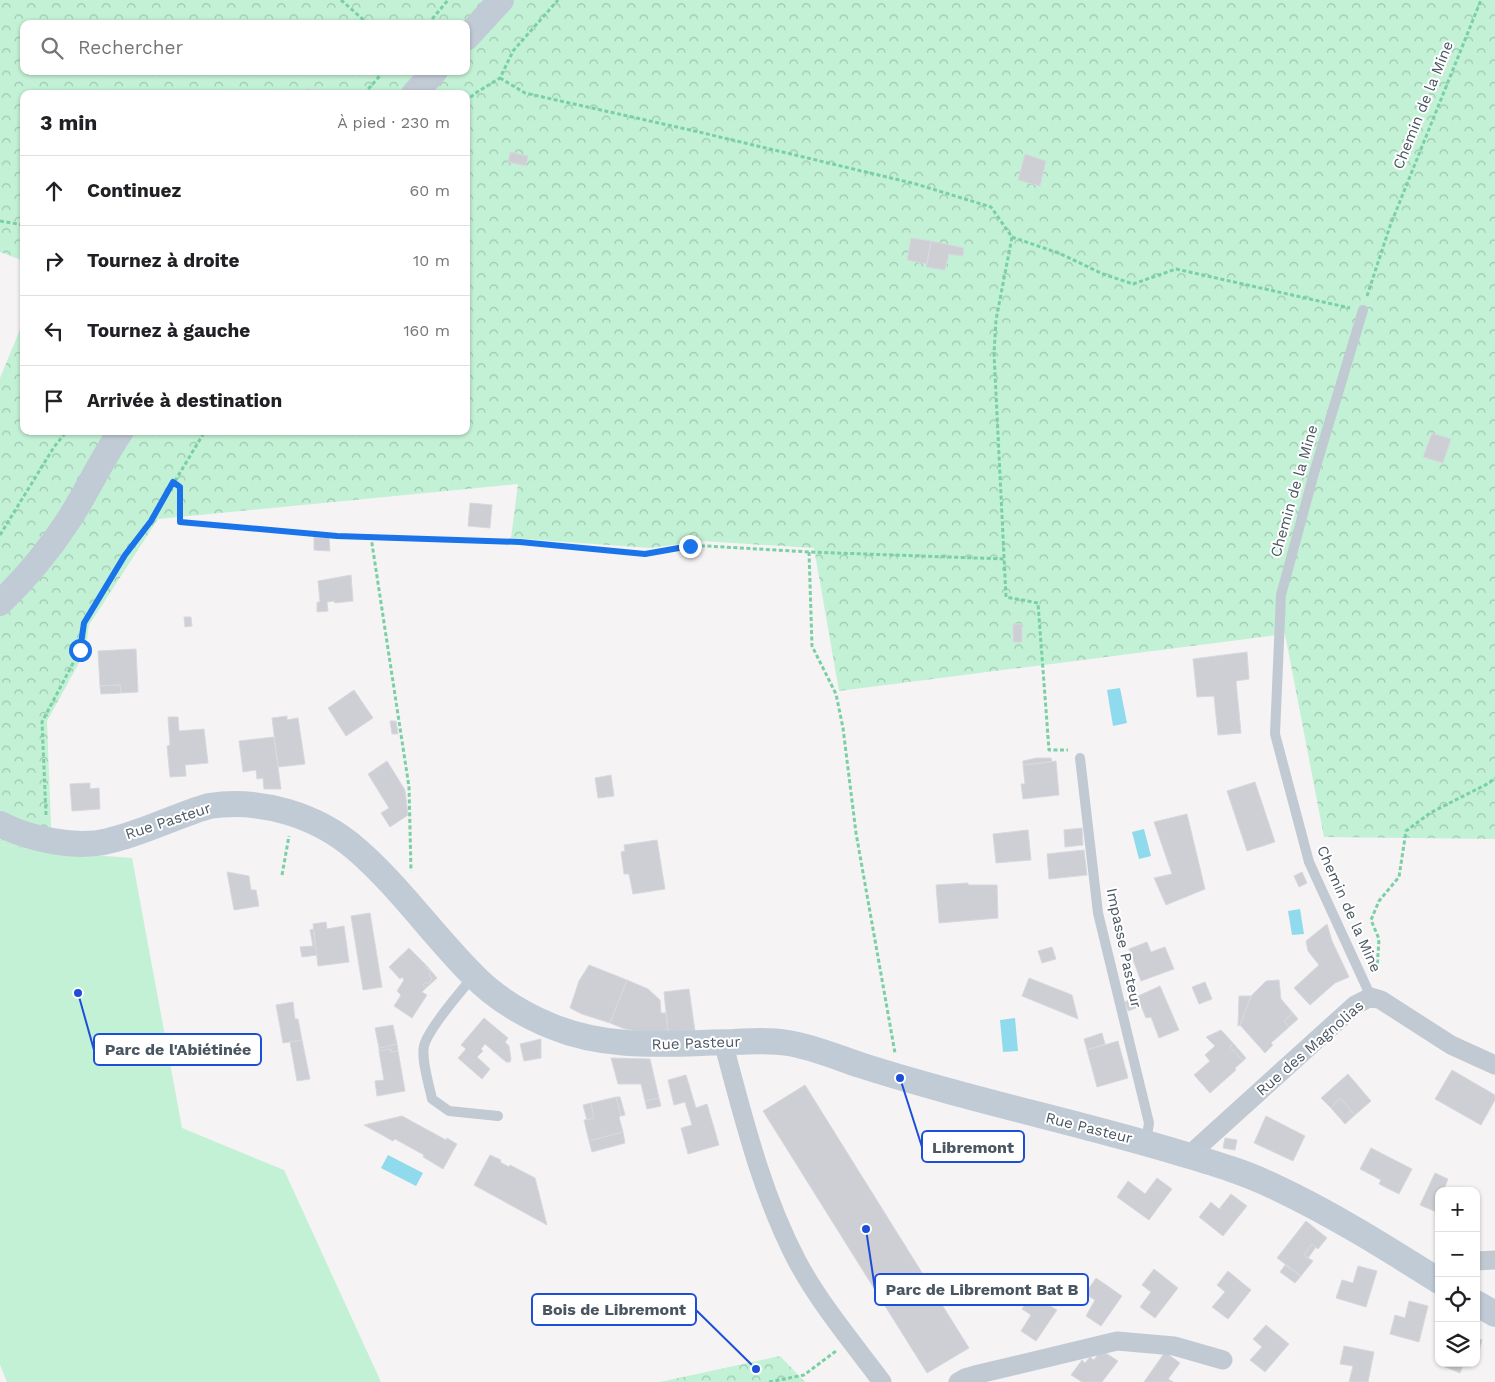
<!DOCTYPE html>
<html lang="fr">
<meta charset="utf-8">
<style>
:root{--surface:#fff;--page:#f2f2f2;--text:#202124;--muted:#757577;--line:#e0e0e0}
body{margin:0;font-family:"Work Sans",sans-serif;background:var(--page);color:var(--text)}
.controls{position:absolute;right:15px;bottom:15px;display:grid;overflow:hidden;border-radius:10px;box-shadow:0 1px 4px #0004}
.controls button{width:45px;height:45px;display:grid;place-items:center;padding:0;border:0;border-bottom:1px solid var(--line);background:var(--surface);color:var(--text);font:25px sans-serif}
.stop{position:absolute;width:15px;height:15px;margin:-11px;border:4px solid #1a73e8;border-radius:50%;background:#fff}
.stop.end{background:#1a73e8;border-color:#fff;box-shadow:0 1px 5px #0008}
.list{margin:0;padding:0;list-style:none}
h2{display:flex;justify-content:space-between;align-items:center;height:65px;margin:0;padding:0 20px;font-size:21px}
h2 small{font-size:16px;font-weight:400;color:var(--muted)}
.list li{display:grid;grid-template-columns:32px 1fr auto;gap:15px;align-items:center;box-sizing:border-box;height:70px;padding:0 20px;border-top:1px solid var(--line)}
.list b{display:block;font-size:19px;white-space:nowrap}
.list em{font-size:16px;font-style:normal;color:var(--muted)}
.icon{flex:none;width:28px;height:28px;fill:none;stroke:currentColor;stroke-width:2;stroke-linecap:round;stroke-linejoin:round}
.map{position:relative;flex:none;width:1495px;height:1382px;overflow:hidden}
.search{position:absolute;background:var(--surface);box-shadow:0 1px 4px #0004;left:20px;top:20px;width:450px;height:55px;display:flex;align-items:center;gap:12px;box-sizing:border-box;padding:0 18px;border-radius:10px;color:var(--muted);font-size:19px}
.panel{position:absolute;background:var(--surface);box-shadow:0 1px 4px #0004;left:20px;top:90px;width:450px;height:345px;border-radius:10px}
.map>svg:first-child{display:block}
</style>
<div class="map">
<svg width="1495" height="1382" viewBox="0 0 1495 1382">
<defs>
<pattern id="forest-crowns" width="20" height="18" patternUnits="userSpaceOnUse" patternTransform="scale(1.25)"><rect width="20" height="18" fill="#c3f1d5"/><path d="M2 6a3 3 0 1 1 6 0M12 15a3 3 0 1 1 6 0" fill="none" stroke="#a0c6b0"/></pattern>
</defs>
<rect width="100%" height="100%" fill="#f5f3f3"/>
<path fill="url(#forest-crowns)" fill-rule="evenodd" d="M0 0H1495V839L1324 837 1285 634 839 691 814 548 702 541 650 548 511 538 518 484 158 519 89 625 85 652 47 721 52 852 0 845V378L24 320V431H466V94H24V261L0 252ZM24 24H466V71H24Z
M780 1356 805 1382H660Z"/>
<path fill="#c3f1d5" d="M0 845 52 852 132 858 182 1128 284 1170 381 1382H7L0 1365Z"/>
<path fill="#90daee" d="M1120 688 1127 723 1113 726 1107 690Z
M1144 829 1151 856 1139 859 1132 832Z
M1300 909 1304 934 1292 935 1288 911Z
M1015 1018 1018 1051 1003 1052 1000 1020Z
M388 1155 423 1173 416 1186 381 1168Z"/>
<path fill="#cdcfd5" stroke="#d7d9de" d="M306 89 320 91V94H305Z
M510 152 528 156 526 166 508 162Z
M1025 154 1046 161 1040 186 1018 180Z
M911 238 931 241 927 264 907 260Z
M931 241 964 248 963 256 949 254 945 270 926 267Z
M1432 433 1451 439 1443 463 1423 457Z
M470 503 492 505 490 528 468 526Z
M314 537 329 538 330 551 314 550Z
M351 575 353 601 335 603 334 601 327 602 328 611 317 612V602H320L318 581Z
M184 617H191L192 626 185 627Z
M1013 624H1022V642H1013Z
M136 649 138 692 121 693 120 685 100 686 98 651Z
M1247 652 1249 679 1236 681 1241 733 1218 735 1214 696 1197 697 1193 659Z
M120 685 121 693 101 694 100 686Z
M354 690 373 718 346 736 328 708Z
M287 716V720L298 718 305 764 278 767 272 718Z
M168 717H178L179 731 204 729 208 763 185 765 186 776 170 777 167 746 170 745Z
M390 721H396L398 734H392Z
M274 737 281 789H264L263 778 257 779 256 770 243 772 239 741Z
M1037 758H1051L1052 762 1023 765V761Z
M387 761 405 790 408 815 390 827 381 813 389 808 368 774Z
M1056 761 1059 795 1023 799 1021 784H1025L1023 765Z
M611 775 614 796 598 798 595 778Z
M1255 782 1275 842 1247 851 1227 791Z
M90 783V789L99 788 100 809 72 811 70 784Z
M1187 814 1205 889 1166 905 1154 878 1172 874 1154 822Z
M1082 828 1083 845 1065 847 1064 830Z
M1028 830 1031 860 996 863 993 834Z
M657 840 665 889 633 894 629 874H624L621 852 625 851 624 845Z
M1084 850 1087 875 1049 879 1047 854Z
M227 872 249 876 251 890H256L259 906 234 910Z
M1302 872 1307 883 1299 887 1294 876Z
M968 883V885H997L998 918 939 923 936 885Z
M370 913 382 987 363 990 351 916Z
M326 922 327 929 344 926 349 962 318 966 313 924Z
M1327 924 1332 941 1349 977 1335 983 1310 1005 1294 988 1319 965 1308 951 1306 941Z
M313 929 317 955 302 957 300 947 313 946 310 930Z
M1147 942 1151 952 1165 947 1174 969 1141 981 1129 949Z
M1052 947 1056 959 1042 963 1038 951Z
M409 948 426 965 425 967 431 972 429 974 432 978 428 984 426 982 423 985 426 988 422 992 427 995 412 1018 394 1006 401 995 397 991 404 980 402 977 400 979 389 967Z
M426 965 437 978 426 988 423 985 426 982 428 984 432 978 429 974 431 972 425 967Z
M589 965 627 980 610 1023 582 1014 570 1008 579 981Z
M1029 978 1072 995 1078 1019 1022 996Z
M627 980 648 989 660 1000 661 1013H666L668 1032H642L625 1029 610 1023Z
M1279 980 1281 999 1293 1013 1284 1021 1289 1027 1271 1043 1273 1045 1265 1053 1240 1025 1251 996 1266 981Z
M1205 982 1212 999 1199 1004 1192 987Z
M1160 986 1179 1030 1159 1038 1151 1017 1146 1018 1141 1006 1128 1011 1125 1002Z
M689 989 695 1031 668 1032 664 992Z
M1239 996H1251L1240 1025 1238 1026Z
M293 1002 295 1019H298L302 1040 283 1043 276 1005Z
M1293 1013 1298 1019 1289 1027 1284 1021Z
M484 1018 508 1038 505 1042 509 1046 511 1059 510 1062H506L485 1044 481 1049 483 1051 477 1057 490 1069 482 1079 458 1058 466 1049 461 1045Z
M393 1025 397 1044 379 1048 375 1028Z
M1221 1030 1233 1043 1230 1047 1243 1061 1235 1068 1236 1070 1210 1093 1194 1075 1210 1061 1205 1055 1215 1046 1206 1037Z
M1102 1033 1105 1044 1087 1050 1084 1039Z
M541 1039V1058L524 1061 520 1044Z
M302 1040 310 1079 297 1081 290 1042Z
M1118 1041 1128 1078 1097 1087 1087 1050Z
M1233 1043 1246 1058 1243 1061 1230 1047Z
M397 1044 398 1051 391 1052V1049L379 1051V1048Z
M391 1049V1052L398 1051 405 1091 377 1096 375 1081 384 1080 379 1051Z
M611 1058 650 1059 659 1098 645 1101 641 1084H618Z
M1452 1070 1495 1095V1100L1481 1125 1435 1099Z
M1348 1074 1371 1101 1355 1115 1340 1098 1331 1108 1321 1098Z
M686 1075 696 1108 707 1104 719 1145 688 1154 681 1128 692 1125 685 1102 674 1105 668 1080Z
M805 1085 969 1348 927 1373 763 1111Z
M616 1097H620L625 1115 621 1116Z
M616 1097 621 1116 619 1117 623 1132 589 1141 584 1120 594 1118 591 1103Z
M659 1098 661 1106 647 1109 645 1101Z
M1340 1098 1355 1115 1345 1124 1331 1108Z
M591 1103 594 1118 587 1120 583 1105Z
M402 1116 446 1140 447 1138 457 1144 443 1169 423 1157 424 1155 395 1139 393 1141 364 1125Z
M1266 1116 1305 1136 1293 1161 1254 1143Z
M623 1132 625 1143 592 1152 589 1141Z
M1225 1138 1237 1140 1235 1150 1223 1148Z
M1371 1148 1412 1169 1399 1194 1379 1184 1381 1180 1360 1169Z
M490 1155 501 1160 500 1162 509 1167 510 1165 535 1178 547 1225 474 1185Z
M1435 1173 1448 1179 1444 1189 1449 1191H1439V1213L1420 1205Z
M1157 1178 1172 1189 1149 1220 1117 1197 1128 1181 1145 1194Z
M1231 1194 1247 1206 1223 1236 1199 1217 1211 1202 1219 1209Z
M1306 1221 1327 1238 1318 1249 1312 1244 1304 1255 1313 1261 1301 1276 1277 1258Z
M1312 1244 1316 1247 1308 1258 1304 1255Z
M1285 1265 1301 1276 1295 1283 1280 1272Z
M1358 1266 1377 1271 1366 1307 1336 1298 1342 1280 1353 1283Z
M1154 1269 1178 1288 1155 1318 1140 1307 1151 1292 1142 1285Z
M1228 1271 1251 1290 1228 1319 1212 1307 1225 1292 1217 1285Z
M1096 1278 1122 1296 1101 1326 1086 1316 1095 1300 1085 1294Z
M1032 1295 1057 1310 1036 1341 1021 1331 1031 1315 1022 1309Z
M1409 1301 1428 1306 1419 1342 1390 1334 1395 1315 1405 1318Z
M1266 1325 1289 1344 1265 1372 1250 1360 1262 1347 1253 1339Z
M1476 1338 1482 1340 1477 1358H1476Z
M1344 1346 1374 1352 1368 1382H1349L1353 1366 1340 1364Z
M1101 1350 1118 1361 1102 1382H1082L1071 1375 1082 1360 1085 1363 1090 1357 1094 1360Z
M1165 1352 1180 1363 1168 1379 1173 1382H1144Z
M1444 1363H1464L1460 1373 1443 1366Z"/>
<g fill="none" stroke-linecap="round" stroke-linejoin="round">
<path stroke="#7ad0a6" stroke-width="3" stroke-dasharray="4 2.5" stroke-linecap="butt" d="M341 0 366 22 370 24
M428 24 448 0
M500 78 525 93 699 132 916 184 991 207 1012 237 996 320 994 353 1006 597 1038 603 1049 750H1068
M364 94 384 71
M466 102 474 94 500 78 513 51 558 0
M0 221 24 225
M1012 237 1061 254 1103 274 1133 284 1176 269 1350 308
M1367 296 1390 226 1481 0
M173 482 180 487V522L337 536 371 537 409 787 411 871
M0 535 54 447 67 431
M371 537 520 542 645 554 690 545 809 552 1005 559
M809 552 812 646 836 694 843 728 856 833 895 1053
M46 815 42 722 80 650 84 623 125 555 151 521 205 431
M282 875 289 836
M1377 970 1379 939 1371 920 1379 901 1399 877 1406 831 1430 813 1489 783 1495 778
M769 1382 804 1375 836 1351"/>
<path stroke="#c1cad2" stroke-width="10" d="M1363 310 1314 473 1281 595 1275 734 1309 862 1371 997
M1080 758 1098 913 1149 1123 1146 1142
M473 977C461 991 428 1029 424 1046 421 1060 429 1084 432 1099L449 1111 498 1116"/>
<path stroke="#c1cad2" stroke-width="19" d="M723 1042C743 1116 761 1192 797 1261 820 1304 853 1343 882 1382
M1193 1157 1197 1148 1355 1005 1371 997 1381 1000 1451 1045 1495 1065
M1476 1261 1495 1260
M958 1382 965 1378 979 1374 1117 1341 1174 1346 1223 1360"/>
<path stroke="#c1cbd6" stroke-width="26" d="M466 38 501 0
M414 94 435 71
M0 603C26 578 49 550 68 521 87 492 101 460 121 431
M0 824C29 839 76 849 108 841 143 833 175 816 209 806 260 798 317 815 356 849 399 886 432 934 472 974 494 997 522 1014 551 1026 611 1051 672 1043 734 1042 752 1041 770 1040 788 1043 813 1047 836 1057 860 1065 888 1074 916 1082 945 1090 1024 1112 1104 1130 1183 1154 1213 1163 1244 1172 1273 1186 1331 1213 1385 1247 1439 1281
M1476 1303 1495 1314"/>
</g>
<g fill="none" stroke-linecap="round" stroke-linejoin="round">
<path stroke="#1a73e8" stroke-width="6" d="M80 650 84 623 125 555 151 521 173 482 180 487V522L337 536 520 542 645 554 690 546"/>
</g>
<g text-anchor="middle" stroke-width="4" stroke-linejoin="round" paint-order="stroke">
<g font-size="15" fill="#4a5661" stroke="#fff">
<text transform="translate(1423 105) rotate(-68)" y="5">Chemin de la Mine</text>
<text transform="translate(1294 491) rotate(-74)" y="5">Chemin de la Mine</text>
<text transform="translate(168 821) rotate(-18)" y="5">Rue Pasteur</text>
<text transform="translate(1349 909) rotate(66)" y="5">Chemin de la Mine</text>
<text transform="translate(1124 948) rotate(78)" y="5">Impasse Pasteur</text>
<text transform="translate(696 1043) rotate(-2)" y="5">Rue Pasteur</text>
<text transform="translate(1310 1048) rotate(-41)" y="5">Rue des Magnolias</text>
<text transform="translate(1089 1128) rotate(14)" y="5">Rue Pasteur</text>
</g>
</g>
<path fill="none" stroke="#1d4ed8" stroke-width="2" d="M78 993L94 1050M900 1078L922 1147M866 1229L875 1289M756 1369L696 1310"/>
<g fill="#1d4ed8" stroke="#fff" stroke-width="2">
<circle cx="78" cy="993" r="5"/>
<circle cx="900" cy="1078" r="5"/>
<circle cx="866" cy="1229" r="5"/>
<circle cx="756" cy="1369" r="5"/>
</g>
<g fill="#fff" stroke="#1d4ed8" stroke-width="2">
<rect x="94" y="1034" width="167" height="31" rx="5"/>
<rect x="922" y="1131" width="102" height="31" rx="5"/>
<rect x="875" y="1274" width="213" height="31" rx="5"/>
<rect x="532" y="1294" width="164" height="31" rx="5"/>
</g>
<g font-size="16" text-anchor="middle" font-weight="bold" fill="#4a5661">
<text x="178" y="1055">Parc de l'Abiétinée</text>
<text x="973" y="1153">Libremont</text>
<text x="982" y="1295">Parc de Libremont Bat B</text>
<text x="614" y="1315">Bois de Libremont</text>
</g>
</svg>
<div class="controls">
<button>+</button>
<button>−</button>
<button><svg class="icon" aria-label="locate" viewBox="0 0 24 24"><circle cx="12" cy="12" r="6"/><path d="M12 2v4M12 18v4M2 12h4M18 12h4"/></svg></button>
<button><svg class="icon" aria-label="layers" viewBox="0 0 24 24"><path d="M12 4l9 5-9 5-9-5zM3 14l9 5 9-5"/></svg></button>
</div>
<div class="stop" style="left:80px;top:650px"></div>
<div class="stop end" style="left:690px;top:546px"></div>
<div class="search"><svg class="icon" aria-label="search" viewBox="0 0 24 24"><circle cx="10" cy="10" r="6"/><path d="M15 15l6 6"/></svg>Rechercher</div>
<section class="panel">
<h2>3 min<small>À pied · 230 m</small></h2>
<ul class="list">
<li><svg class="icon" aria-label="ahead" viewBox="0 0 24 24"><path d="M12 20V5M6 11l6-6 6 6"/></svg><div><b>Continuez</b></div><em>60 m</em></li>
<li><svg class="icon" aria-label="right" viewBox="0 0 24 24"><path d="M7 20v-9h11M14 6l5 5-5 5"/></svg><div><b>Tournez à droite</b></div><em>10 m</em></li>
<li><svg class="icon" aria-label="left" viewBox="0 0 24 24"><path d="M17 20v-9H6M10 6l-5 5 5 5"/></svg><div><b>Tournez à gauche</b></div><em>160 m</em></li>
<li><svg class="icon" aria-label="arrive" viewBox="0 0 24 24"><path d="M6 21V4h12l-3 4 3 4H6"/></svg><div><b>Arrivée à destination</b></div></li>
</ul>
</section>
</div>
